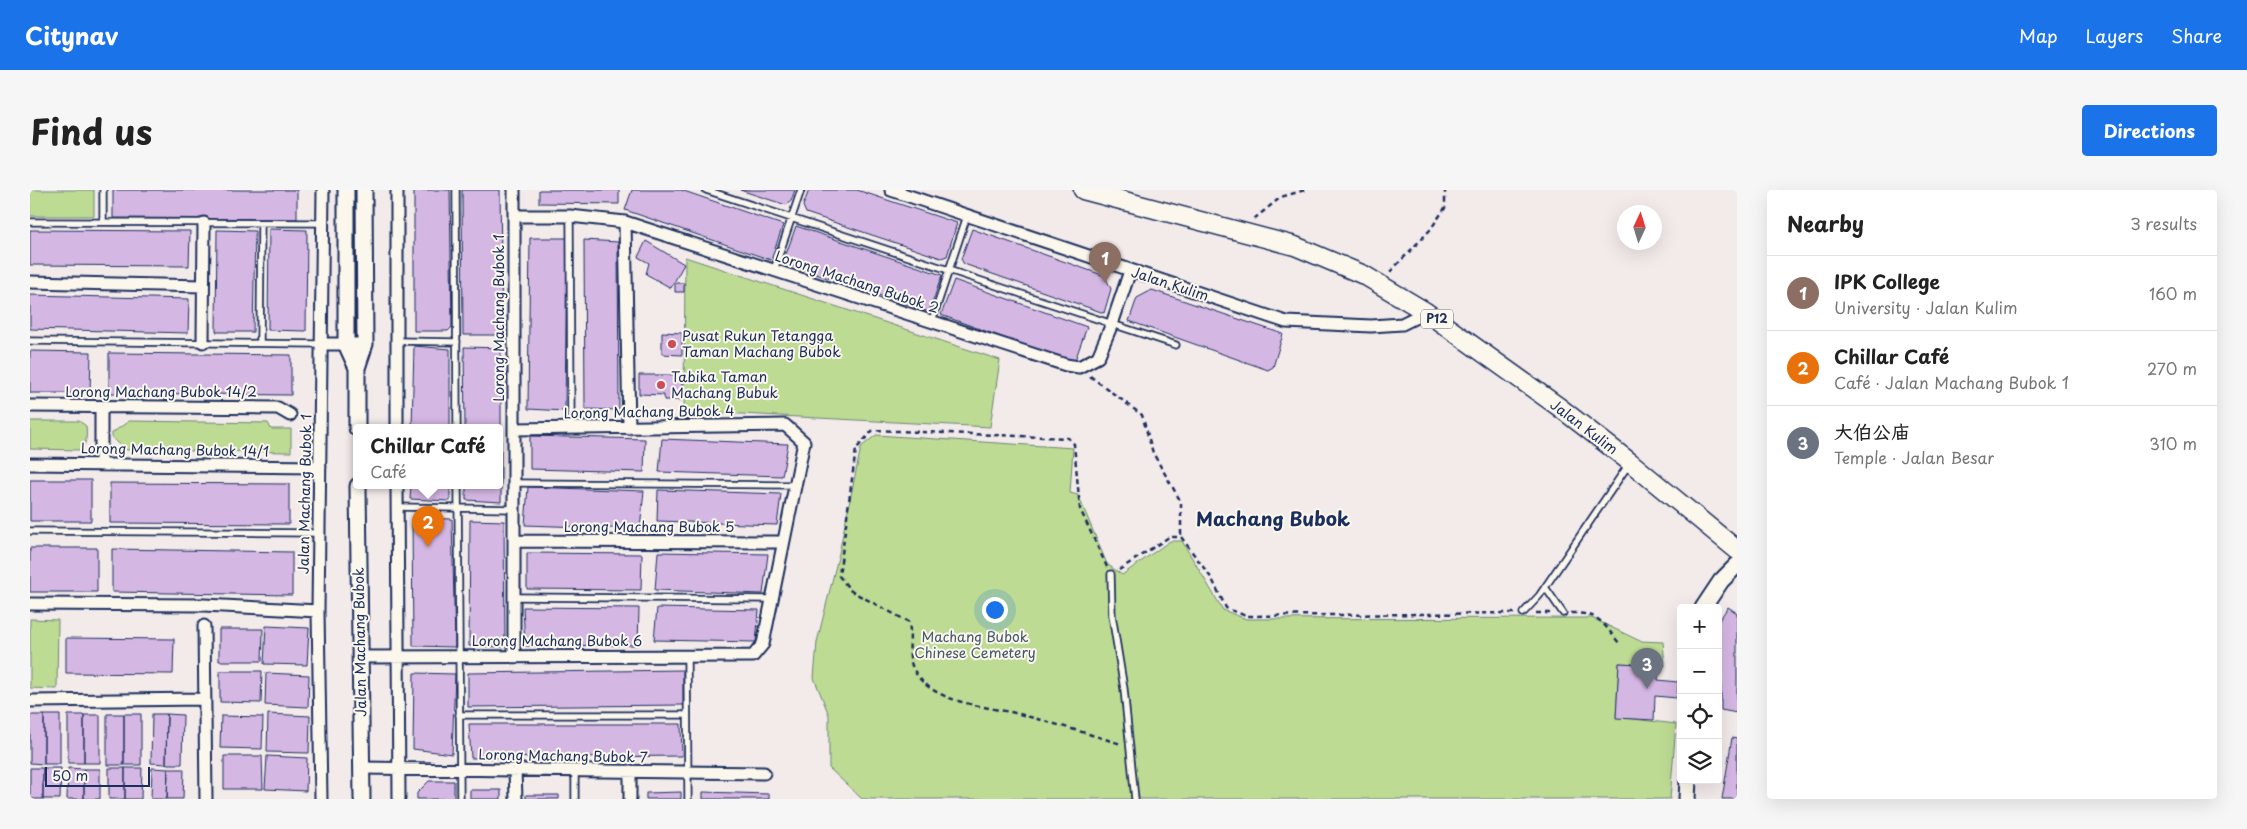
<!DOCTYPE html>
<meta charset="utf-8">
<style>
:root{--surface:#fff;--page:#f6f6f6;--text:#222;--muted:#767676;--line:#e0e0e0;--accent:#1a73e8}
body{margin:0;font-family:"Playpen Sans","LXGW WenKai TC",sans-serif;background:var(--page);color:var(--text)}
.controls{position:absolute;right:15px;bottom:15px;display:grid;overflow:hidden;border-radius:5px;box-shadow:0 5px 20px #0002}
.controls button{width:45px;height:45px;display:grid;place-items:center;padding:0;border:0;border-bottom:1px solid var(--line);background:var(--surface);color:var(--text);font:25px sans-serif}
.compass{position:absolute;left:1587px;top:15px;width:45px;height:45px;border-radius:50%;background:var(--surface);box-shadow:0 5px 20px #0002;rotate:4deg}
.scale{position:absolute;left:15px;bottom:12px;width:105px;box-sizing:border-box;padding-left:5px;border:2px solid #1b2f5e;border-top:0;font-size:14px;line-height:18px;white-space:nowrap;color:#1b2f5e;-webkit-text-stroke:4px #fbf7ec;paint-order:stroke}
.you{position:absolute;left:964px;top:419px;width:18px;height:18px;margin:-12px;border:4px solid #fff;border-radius:50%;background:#1a73e8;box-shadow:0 0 0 8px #1a73e833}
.badge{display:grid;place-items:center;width:32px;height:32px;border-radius:50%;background:var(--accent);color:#fff;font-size:16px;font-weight:700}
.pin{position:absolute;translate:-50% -41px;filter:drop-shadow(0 1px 2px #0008)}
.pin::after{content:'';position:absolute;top:26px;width:18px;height:15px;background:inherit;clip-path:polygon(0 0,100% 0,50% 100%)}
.popup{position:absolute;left:323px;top:234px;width:150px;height:65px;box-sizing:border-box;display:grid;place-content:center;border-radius:5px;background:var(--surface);filter:drop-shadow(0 1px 4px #0005);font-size:16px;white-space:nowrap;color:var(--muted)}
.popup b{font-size:19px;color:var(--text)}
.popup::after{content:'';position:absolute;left:50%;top:100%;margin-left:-10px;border:10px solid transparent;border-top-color:var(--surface)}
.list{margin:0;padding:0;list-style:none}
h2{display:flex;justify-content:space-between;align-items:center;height:65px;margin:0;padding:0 20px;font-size:21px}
h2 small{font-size:16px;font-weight:400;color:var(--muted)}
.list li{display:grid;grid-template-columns:32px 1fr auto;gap:15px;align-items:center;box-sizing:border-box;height:75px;padding:0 20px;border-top:1px solid var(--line)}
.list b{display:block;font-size:19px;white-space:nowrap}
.list p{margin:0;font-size:16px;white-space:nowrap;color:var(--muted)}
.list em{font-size:16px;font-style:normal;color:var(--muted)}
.icon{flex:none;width:28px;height:28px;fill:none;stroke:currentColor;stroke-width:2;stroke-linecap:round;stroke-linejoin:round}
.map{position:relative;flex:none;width:1707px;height:609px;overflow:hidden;border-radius:5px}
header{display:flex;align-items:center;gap:30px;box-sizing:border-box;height:70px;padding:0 25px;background:var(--accent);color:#fff}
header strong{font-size:24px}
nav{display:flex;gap:28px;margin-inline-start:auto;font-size:18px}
.intro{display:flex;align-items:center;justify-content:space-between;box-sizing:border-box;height:120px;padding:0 30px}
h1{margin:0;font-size:35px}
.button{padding:12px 22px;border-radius:5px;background:var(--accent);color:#fff;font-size:18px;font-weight:700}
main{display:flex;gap:30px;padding:0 30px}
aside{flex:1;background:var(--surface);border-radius:5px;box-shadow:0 5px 20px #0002}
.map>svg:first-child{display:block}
</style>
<header>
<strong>Citynav</strong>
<nav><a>Map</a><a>Layers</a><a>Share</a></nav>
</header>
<div class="intro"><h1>Find us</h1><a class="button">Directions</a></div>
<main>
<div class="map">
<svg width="1707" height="609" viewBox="0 0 1707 609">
<rect width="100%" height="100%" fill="#f3eaea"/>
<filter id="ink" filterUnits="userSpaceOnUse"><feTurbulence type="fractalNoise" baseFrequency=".02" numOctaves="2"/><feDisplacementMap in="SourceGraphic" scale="10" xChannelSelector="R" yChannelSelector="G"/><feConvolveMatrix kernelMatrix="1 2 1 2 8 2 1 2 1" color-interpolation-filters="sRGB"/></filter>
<g filter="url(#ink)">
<path fill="#bddb93" stroke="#6c8578" d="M0 0H64V26H0Z
M655 67 970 170 960 237 654 221Z
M0 231H49L56 236C57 246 57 252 51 260L0 259Z
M99 231 238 233 241 239H261V262L97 260 82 248V243Z
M846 245 1043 258 1040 303 1048 305 1077 374 1092 385 1140 351H1152L1193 420 1216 429 1562 428 1610 451 1633 452 1635 476 1589 473 1586 527 1646 534 1640 609H832L799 578V525L784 488 787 452 809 363 831 257Z
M0 429 28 430 27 499 0 498Z"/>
<path fill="#d5b7e4" stroke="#1b2f5e" d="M83 0H267V29L83 28Z
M384 0H420L422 137 418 141H384Z
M432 0H470L472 145H433Z
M509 0H589V14L509 13Z
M602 0H651L753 35 741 70 595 20Z
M710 0H765L761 11 756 15Z
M779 0H827L927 33 917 66 911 68 776 23 773 16Z
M766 36 912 85 899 122 753 73Z
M239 39 277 40 276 141 238 140Z
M942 39 1075 86 1081 99 1074 123 934 74 931 69Z
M0 40 160 41 159 76 0 75Z
M187 40 225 41 223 142H186Z
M500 48H537L535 221 498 219Z
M554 50 588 52 589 220 555 219Z
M616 51 654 74 641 98 616 84 619 73 608 67Z
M924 90 1057 137 1044 173 911 125Z
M645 93H654V102H645Z
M1122 100 1253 144 1243 177 1238 180 1099 131 1107 108Z
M0 105 159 109 158 143 0 139Z
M632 142 652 143V165L632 164Z
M384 156 420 159V238H382Z
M434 157 471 158V312L436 310V296H469V238H435Z
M0 161 61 162 60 203H0Z
M79 163 261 165V205L79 203Z
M609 185H652V210H634V205L609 204Z
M500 246 615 249 614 282 500 279Z
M632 249 758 254 752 286 629 282Z
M0 290H61V331H0Z
M80 293 259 294V334L80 333Z
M381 296H420V311L380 309Z
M498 297 614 301 610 339 495 335Z
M628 300 751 304 747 335 627 331Z
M382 328 422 329 425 457 383 456Z
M440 330 474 331 475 457 439 456Z
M0 358H67V402H0Z
M82 359 262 362V405L82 402Z
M628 362 738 364 733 404 625 400Z
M497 363 612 364 611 400 497 399Z
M493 417 609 418 608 455 495 456Z
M1698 417 1707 423V523L1691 520V487L1688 485V432Z
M627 418 729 420 726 452 624 450Z
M236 436 279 438 277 475 234 474Z
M189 439H233L232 471H189Z
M36 448 144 449 143 484 36 483Z
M1589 473 1629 475 1628 490 1648 492 1647 508 1625 506 1624 530 1586 528Z
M653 480V515L438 517V483Z
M190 481H232L231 513 190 512Z
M236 483 279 485 278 517 235 515Z
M384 483 425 484 422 564 383 559Z
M77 524H94V575H77Z
M94 524H111V575H94Z
M122 524H137L136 574 121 573Z
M137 524 153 525 152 574H136Z
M238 524 280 526 279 563 237 562Z
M0 525H14V574L0 573Z
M14 525H30V574H14Z
M38 525H54V573H38Z
M54 525H70V573H54Z
M191 526 233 527 232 559 190 558Z
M439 534H651L652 566 441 568Z
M1702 548 1707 549V609H1692Z
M194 566H232L233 599H194Z
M237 566 277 568 276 601 235 599Z
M0 578H13V609H0Z
M13 578H31L30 609H13Z
M38 578 54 579V609H37Z
M79 578H95V609H79Z
M95 578H112L111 609H95Z
M122 578 138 579 137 609H121Z
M54 579H70V609H54Z
M138 579H154L153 609H137Z
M399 591H424V609H387V603Z
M440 600H471V609H440Z
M651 602V609H616V603Z
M673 602 739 604V609H673Z
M496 605H529V609H496Z"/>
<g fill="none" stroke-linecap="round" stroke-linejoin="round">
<g stroke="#1b2f5e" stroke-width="9">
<path id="lane" d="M426 0 427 238
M676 0 1146 155
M540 26 541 238
M0 32 293 33
M73 32V0
M744 80 771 0
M902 131 937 26
M0 151 291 154
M367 151 427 152
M230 153 231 33
M484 293 765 295
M428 296 430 609
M367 317 484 319
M0 341 289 343
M1081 384 1082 425 1094 499 1105 609
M1515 397 1533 423
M484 407 742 409
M1493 423 1509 406 1599 274
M657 466 658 609
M429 525H657
M545 609V581"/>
</g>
<g stroke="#1b2f5e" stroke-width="15">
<path id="street" d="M367 0V238
M861 0 1256 132 1341 136 1372 134 1396 122
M484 26H540L595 32 1036 175 1049 177 1068 167 1082 134 1100 81
M595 32 599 238
M0 92 173 96
M173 152 174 33
M291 154H335
M0 216 248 218 260 225
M71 217V275
M0 274 290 277
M367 296 369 609
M484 351 753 352
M0 414 174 415 288 421
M174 436 176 609
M484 466V0
M331 467 723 466 733 454 774 252 755 235 484 239
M0 511 175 509
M332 578 734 583
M485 580 486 609
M600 581V609
M291 609 288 421 293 0"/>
</g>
<g stroke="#1b2f5e" stroke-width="19">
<path id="secondary" d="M316 0V154L327 178
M327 238V178L335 154 334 0
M328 296 332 609
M1673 418 1691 391 1707 375
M1657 609 1658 590"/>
</g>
<g stroke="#1b2f5e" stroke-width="21">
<path id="primary" d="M1053 0 1265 56 1334 85 1396 122 1529 217 1600 272 1707 360"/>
</g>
<path stroke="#1b2f5e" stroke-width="2.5" stroke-dasharray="5 4" stroke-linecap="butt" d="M1224 29 1251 7 1275 0
M1360 82 1400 40 1415 18V0
M1060 186 1112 225 1123 263 1151 312V347
M1077 377 1050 319 1044 254 1038 248 843 240 826 259 809 386 821 401 879 432C882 448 876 466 884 480 902 515 960 516 993 525 1026 534 1059 544 1091 554
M1089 380 1139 347H1151L1182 389 1196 418 1216 426 1485 423
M1506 423H1523
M1541 423C1569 423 1572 432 1589 453"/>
<use href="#lane" stroke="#fbf7ec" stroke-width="5.5"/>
<use href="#street" stroke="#fbf7ec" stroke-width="11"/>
<use href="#secondary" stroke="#fbf7ec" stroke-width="15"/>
<use href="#primary" stroke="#fbf7ec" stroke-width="18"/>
</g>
</g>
<g fill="#d1495b" stroke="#fbf7ec" stroke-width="2">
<circle cx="642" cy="154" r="5"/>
<circle cx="631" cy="195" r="5"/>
</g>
<g text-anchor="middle" stroke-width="4" stroke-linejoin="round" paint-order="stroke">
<rect fill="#fbf7ec" stroke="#5e6b89" stroke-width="1" x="1391" y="119.5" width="32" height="19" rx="4"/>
<g font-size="12" font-weight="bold" fill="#1b2f5e">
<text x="1407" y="133">P12</text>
</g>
<g font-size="14" fill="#1b2f5e" stroke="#fbf7ec">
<text transform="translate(827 92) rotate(18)" y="5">Lorong Machang Bubok 2</text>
<text transform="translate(1140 94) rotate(18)" y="5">Jalan Kulim</text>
<text transform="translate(469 128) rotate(-90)" y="5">Lorong Machang Bubok 1</text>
<text x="131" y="207">Lorong Machang Bubok 14/2</text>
<text transform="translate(619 222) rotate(-1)" y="5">Lorong Machang Bubok 4</text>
<text transform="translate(1554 237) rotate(37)" y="5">Jalan Kulim</text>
<text transform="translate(145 260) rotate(1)" y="5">Lorong Machang Bubok 14/1</text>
<text transform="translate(275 304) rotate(-89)" y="5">Jalan Machang Bubok 1</text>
<text x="619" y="342">Lorong Machang Bubok 5</text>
<text x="527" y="456">Lorong Machang Bubok 6</text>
<text transform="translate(330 452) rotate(-91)" y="5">Jalan Machang Bubok</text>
<text transform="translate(533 566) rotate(1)" y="5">Lorong Machang Bubok 7</text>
</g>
<g font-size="14" fill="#1b2f5e" stroke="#fbf7ec" text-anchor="start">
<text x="652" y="151">Pusat Rukun Tetangga<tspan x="652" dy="16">Taman Machang Bubok</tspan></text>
<text x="641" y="192">Tabika Taman<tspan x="641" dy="16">Machang Bubuk</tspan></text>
</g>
<g font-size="14" fill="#445a6b" stroke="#fbf7ec">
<text x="945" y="452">Machang Bubok<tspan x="945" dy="16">Chinese Cemetery</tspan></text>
</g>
<g font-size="19" font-weight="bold" fill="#1b2f5e" stroke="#fbf7ec">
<text x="1243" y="336">Machang Bubok</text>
</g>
</g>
</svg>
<div class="controls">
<button>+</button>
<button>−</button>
<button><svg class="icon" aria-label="locate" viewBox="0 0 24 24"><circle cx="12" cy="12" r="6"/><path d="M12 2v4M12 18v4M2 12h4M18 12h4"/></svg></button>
<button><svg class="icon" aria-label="layers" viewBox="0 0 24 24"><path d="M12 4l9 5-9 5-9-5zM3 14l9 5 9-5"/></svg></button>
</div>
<svg class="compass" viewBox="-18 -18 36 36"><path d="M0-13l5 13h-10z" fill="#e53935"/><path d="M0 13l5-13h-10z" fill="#767676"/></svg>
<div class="scale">50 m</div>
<div class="you"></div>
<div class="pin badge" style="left:1075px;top:93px;background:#8d6e63">1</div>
<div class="pin badge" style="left:398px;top:357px;background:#e8710a">2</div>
<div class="popup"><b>Chillar Café</b>Café</div>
<div class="pin badge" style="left:1617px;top:499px;background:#6b7280">3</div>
</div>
<aside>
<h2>Nearby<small>3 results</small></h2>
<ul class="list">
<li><span class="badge" style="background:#8d6e63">1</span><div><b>IPK College</b><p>University · Jalan Kulim</p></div><em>160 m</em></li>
<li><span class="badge" style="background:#e8710a">2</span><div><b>Chillar Café</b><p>Café · Jalan Machang Bubok 1</p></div><em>270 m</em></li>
<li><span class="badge" style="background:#6b7280">3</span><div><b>大伯公庙</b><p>Temple · Jalan Besar</p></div><em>310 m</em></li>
</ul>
</aside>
</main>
